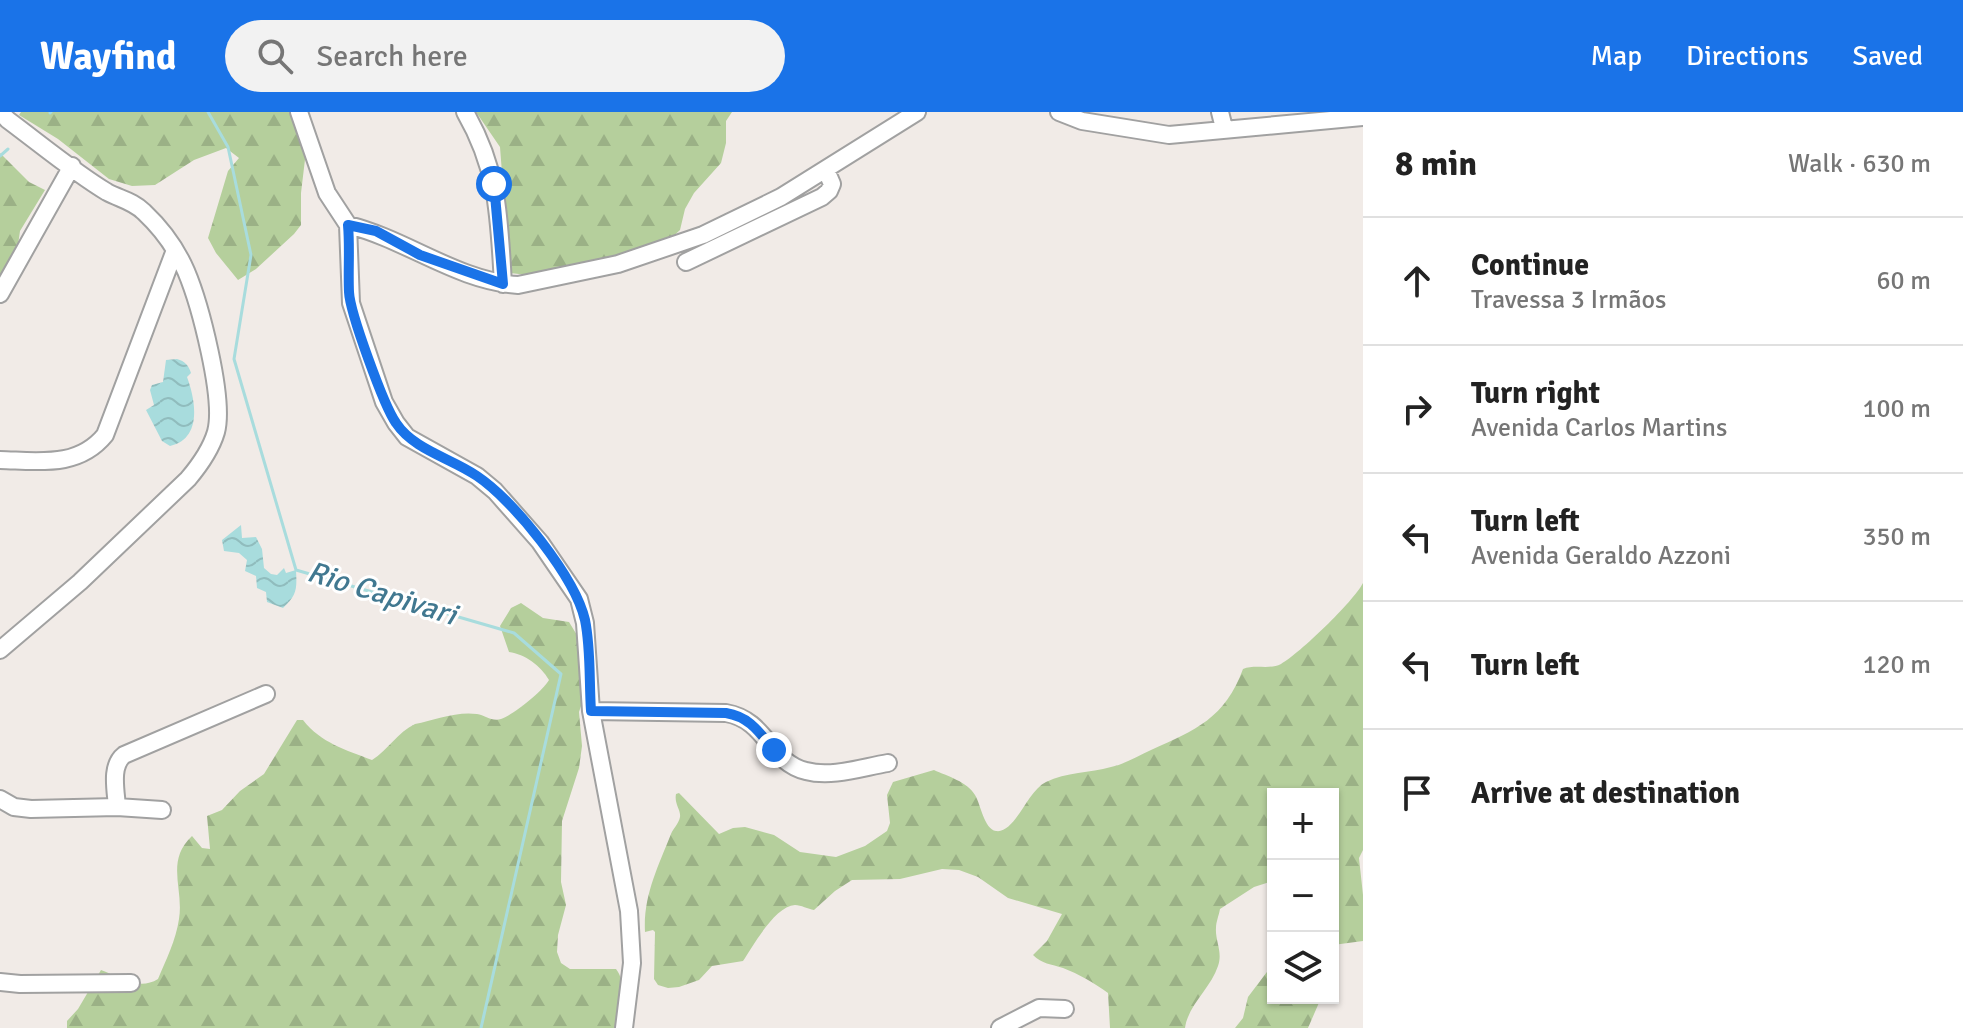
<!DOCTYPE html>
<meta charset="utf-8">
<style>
:root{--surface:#fff;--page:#f2f2f2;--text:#222;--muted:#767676;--line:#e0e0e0;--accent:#1a73e8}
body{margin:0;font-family:Signika,sans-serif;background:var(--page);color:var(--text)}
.controls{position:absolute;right:24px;bottom:24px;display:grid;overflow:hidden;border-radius:0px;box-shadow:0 2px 6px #0004}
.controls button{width:72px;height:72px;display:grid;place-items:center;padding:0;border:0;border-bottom:2px solid var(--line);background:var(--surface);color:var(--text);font:40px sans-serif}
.stop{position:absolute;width:24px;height:24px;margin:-18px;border:6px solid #1a73e8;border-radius:50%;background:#fff}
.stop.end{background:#1a73e8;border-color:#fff;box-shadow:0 2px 8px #0008}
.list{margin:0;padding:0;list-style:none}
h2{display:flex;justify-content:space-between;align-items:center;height:104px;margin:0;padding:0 32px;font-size:34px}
h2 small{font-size:26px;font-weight:400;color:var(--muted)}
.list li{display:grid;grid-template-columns:52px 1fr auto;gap:24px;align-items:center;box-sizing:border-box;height:128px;padding:0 32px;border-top:2px solid var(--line)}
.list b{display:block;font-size:30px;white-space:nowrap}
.list p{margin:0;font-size:26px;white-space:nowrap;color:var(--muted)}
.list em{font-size:26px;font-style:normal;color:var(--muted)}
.icon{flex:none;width:44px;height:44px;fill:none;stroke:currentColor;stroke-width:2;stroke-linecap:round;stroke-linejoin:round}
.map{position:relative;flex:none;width:1363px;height:916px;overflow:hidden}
header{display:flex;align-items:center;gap:48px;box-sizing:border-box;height:112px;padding:0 40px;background:var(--accent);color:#fff}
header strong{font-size:38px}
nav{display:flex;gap:44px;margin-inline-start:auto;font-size:28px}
.search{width:560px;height:72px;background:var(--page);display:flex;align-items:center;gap:20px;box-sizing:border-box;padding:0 28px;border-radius:44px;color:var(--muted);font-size:30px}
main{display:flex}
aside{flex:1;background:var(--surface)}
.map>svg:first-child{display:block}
</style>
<header>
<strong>Wayfind</strong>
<div class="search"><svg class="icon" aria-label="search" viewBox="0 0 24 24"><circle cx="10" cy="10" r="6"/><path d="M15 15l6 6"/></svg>Search here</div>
<nav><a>Map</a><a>Directions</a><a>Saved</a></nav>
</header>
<main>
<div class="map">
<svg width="1363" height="916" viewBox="0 0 1363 916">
<defs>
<pattern id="forest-firs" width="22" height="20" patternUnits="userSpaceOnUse" patternTransform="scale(2)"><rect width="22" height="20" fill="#b5cf9c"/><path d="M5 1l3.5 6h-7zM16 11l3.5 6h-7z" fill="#9bb186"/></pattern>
<pattern id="water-waves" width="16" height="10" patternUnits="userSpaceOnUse" patternTransform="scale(2)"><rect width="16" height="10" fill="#a8dcdd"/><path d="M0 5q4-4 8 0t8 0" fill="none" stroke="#90bcbd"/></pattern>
</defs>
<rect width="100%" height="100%" fill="#f1ebe7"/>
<path fill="url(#forest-firs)" d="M21 0H303L309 14 301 81V113L294 122 256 157 238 168 216 141 208 126 228 59 239 46 226 36 194 48 155 73 132 74 109 67 58 27 19 3Z
M476 0H732L726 9V31L721 51 694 81 685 97 680 118 651 145 536 164 501 160 507 126 500 35Z
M0 41 29 70 45 78 20 119 15 154 0 172Z
M1363 471V738L1359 746 1363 783V829L1333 833V682H1273V769L1254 775 1220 797C1219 803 1216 810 1216 816 1215 829 1223 840 1218 854 1211 876 1188 893 1185 916H1110L1108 881C1094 871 1079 862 1063 856 1051 852 1042 852 1033 843L1047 829 1062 802 1008 786 978 765 959 758 942 757 900 767 852 768 835 779 814 798C808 797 801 793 795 793 775 794 753 834 743 849L712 854 699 868 679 875 668 876 658 873 654 867 655 820 653 818 645 820C643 784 658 755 671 722 673 717 679 711 680 705 681 698 674 692 676 682L679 681 719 722 733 716 745 715 774 723 800 740 836 745 865 734 887 719 890 711 887 683 893 670 934 658C947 664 968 670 975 683 981 693 984 717 996 719 1015 722 1027 679 1046 670 1066 660 1090 661 1111 655 1125 652 1138 644 1151 638 1196 618 1225 606 1243 557 1255 552 1269 558 1281 552 1300 541 1353 490 1363 471Z
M521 491 543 506 569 510 580 528 587 576 579 600 582 634 579 656 562 709 561 770 566 793 558 823 557 840 561 851 570 857H616C628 872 620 898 619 916H67V909L78 897 101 858C120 865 139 879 158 867 166 848 176 828 179 807 184 777 165 749 192 724L202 736 210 737 207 704 222 698 240 679 264 662 297 608H303C321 631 346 638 372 648 388 638 398 620 415 612 434 608 457 599 477 602 485 603 492 610 501 607 513 603 543 579 549 568 541 554 525 542 509 540L500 514 511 496Z
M1273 852V886H1321L1308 916H1235L1243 906 1248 885Z"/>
<path fill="url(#water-waves)" d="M177 247C185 249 189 254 191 261L187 265C196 289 202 327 170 334L162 329 146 298 154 293 150 278 152 273 163 270 166 248Z
M241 413 242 426 256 425 262 437 264 456 271 462 277 463 284 456 286 461 296 458C297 477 297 483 283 496L267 490 266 480 257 476 256 464 245 459 247 448 239 441 224 439 222 428Z"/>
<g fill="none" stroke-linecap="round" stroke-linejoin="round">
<path stroke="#a8dcdd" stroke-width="3" d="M208 0 228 35 251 143 234 247 296 458 514 521 561 562 481 916
M50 1 51 0
M0 44 8 37"/>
<g stroke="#a1a1a1" stroke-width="20">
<path id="minor" d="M0 0 8 8C39 31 75 61 107 80 120 87 133 89 144 100 161 116 177 138 186 159 200 192 225 287 216 320 211 337 199 354 188 367L80 470 0 538
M299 0 327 81 348 113C406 127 457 169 518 173L618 152 703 123 781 85 917 0
M465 0C499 59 499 106 503 172
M1059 0 1082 9 1169 23 1363 5
M1220 0 1224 16
M348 113 351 191 384 290 396 311 407 325 477 364 495 379 540 430 579 487 585 511 591 599 629 799 632 851 624 916
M686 150 822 85 829 79 832 72 826 58
M0 182 72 54
M0 348C39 349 78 356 105 323L175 138
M591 599 726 601C767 608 769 650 806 659 832 666 863 655 888 651
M0 687 14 695 31 697 117 695 162 698
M117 695C116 679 110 654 124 643L266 582
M0 870 20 872 131 871
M1000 916 1039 896 1065 897"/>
</g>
<use href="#minor" stroke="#fff" stroke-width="16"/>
</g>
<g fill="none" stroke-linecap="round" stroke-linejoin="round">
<path stroke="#1a73e8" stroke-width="10" d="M494 72 503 172 420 143 376 119 348 113C350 135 348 158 349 180 350 201 384 294 396 311 414 338 451 346 477 364 514 389 575 465 585 508 591 537 589 570 591 599L726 601C750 605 759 620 774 638"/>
</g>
<g text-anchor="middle" stroke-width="6" stroke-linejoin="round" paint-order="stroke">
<g font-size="30" font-style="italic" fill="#417890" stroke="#fff">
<text transform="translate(382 481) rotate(17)" y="10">Rio Capivari</text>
</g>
</g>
</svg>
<div class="controls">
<button>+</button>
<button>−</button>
<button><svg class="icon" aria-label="layers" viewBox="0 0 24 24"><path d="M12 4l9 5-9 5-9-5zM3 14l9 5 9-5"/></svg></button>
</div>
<div class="stop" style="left:494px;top:72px"></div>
<div class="stop end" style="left:774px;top:638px"></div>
</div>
<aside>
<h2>8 min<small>Walk · 630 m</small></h2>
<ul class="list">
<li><svg class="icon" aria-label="ahead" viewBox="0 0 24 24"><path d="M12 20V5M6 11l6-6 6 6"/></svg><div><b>Continue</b><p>Travessa 3 Irmãos</p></div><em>60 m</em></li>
<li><svg class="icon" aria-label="right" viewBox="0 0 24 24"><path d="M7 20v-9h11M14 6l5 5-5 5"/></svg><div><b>Turn right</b><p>Avenida Carlos Martins</p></div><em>100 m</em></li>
<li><svg class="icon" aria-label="left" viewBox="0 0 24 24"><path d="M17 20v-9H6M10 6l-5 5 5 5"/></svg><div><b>Turn left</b><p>Avenida Geraldo Azzoni</p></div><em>350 m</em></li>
<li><svg class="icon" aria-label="left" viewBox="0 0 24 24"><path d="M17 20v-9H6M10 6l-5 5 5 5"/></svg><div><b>Turn left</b></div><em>120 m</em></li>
<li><svg class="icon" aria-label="arrive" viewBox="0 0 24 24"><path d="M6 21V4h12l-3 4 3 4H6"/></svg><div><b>Arrive at destination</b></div></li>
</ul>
</aside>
</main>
